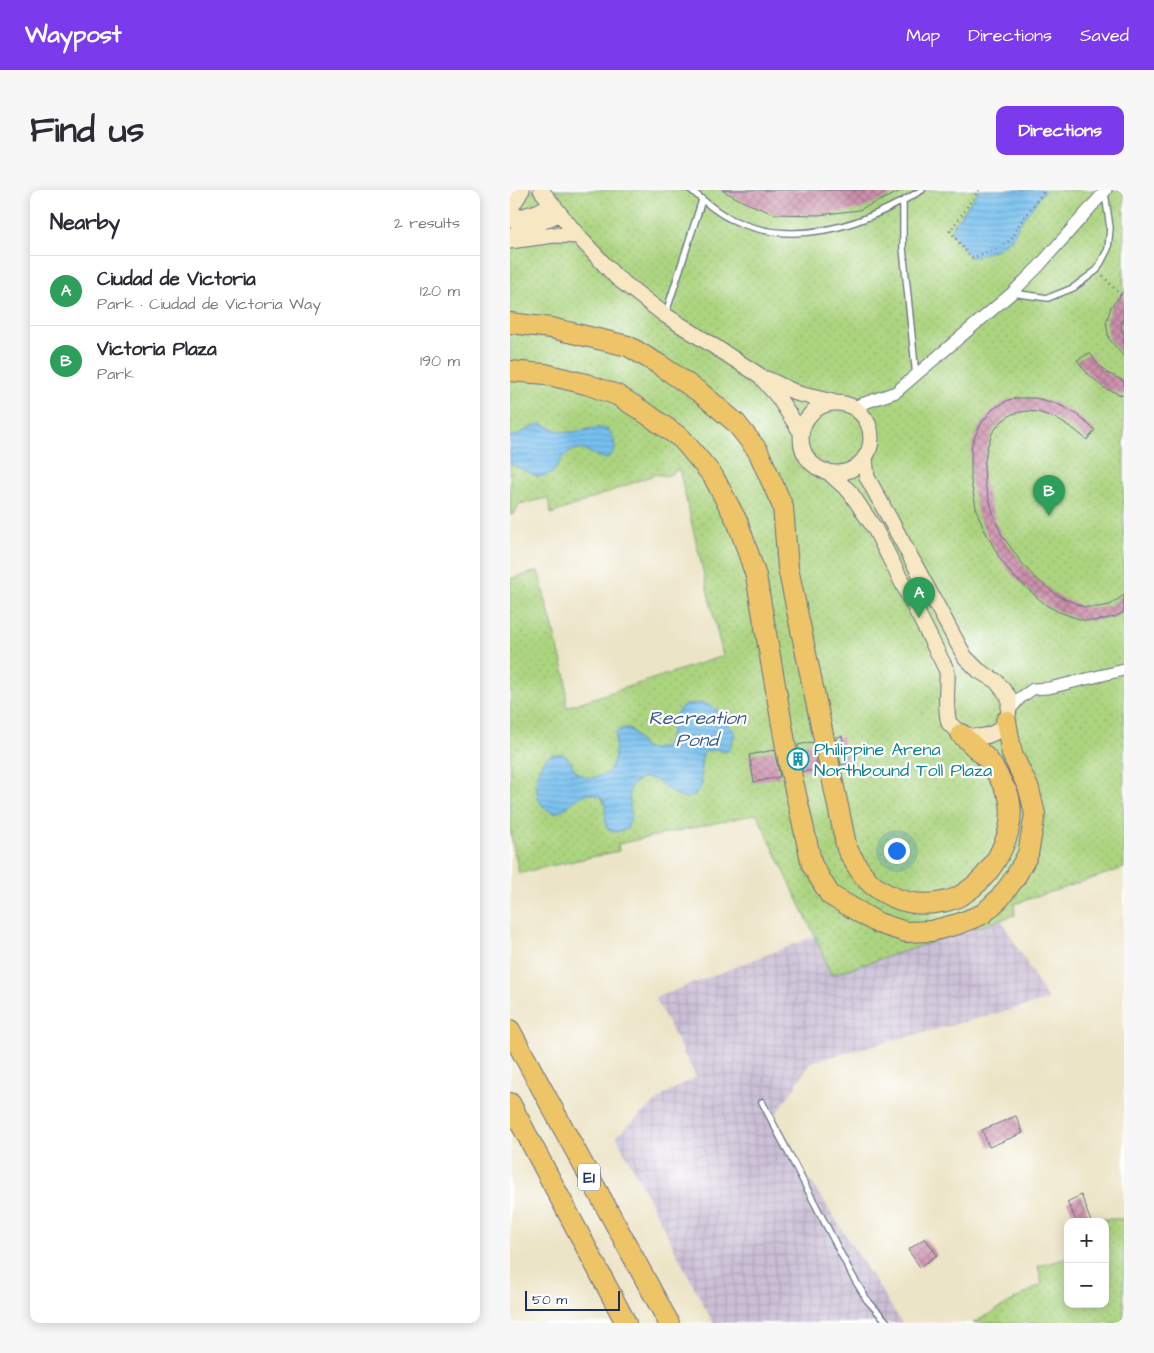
<!DOCTYPE html>
<meta charset="utf-8">
<style>
:root{--surface:#fff;--page:#f7f7f7;--text:#2b2b33;--muted:#7c7c81;--line:#e1e1e2;--accent:#7c3aed}
body{margin:0;font-family:"Architects Daughter",sans-serif;background:var(--page);color:var(--text)}
.controls{position:absolute;right:15px;bottom:15px;display:grid;overflow:hidden;border-radius:10px;box-shadow:0 2px 12px #0003}
.controls button{width:45px;height:45px;display:grid;place-items:center;padding:0;border:0;border-bottom:1px solid var(--line);background:var(--surface);color:var(--text);font:25px sans-serif}
.scale{position:absolute;left:15px;bottom:12px;width:95px;box-sizing:border-box;padding-left:5px;border:2px solid #1b2f5e;border-top:0;font-size:14px;line-height:18px;white-space:nowrap;color:#1b2f5e;-webkit-text-stroke:4px #fff;paint-order:stroke}
.you{position:absolute;left:386px;top:660px;width:18px;height:18px;margin:-12px;border:4px solid #fff;border-radius:50%;background:#1a73e8;box-shadow:0 0 0 8px #1a73e833}
.badge{display:grid;place-items:center;width:32px;height:32px;border-radius:50%;background:var(--accent);color:#fff;font-size:16px;font-weight:700}
.pin{position:absolute;translate:-50% -41px;filter:drop-shadow(0 1px 2px #0008)}
.pin::after{content:'';position:absolute;top:26px;width:18px;height:15px;background:inherit;clip-path:polygon(0 0,100% 0,50% 100%)}
.list{margin:0;padding:0;list-style:none}
h2{display:flex;justify-content:space-between;align-items:center;height:65px;margin:0;padding:0 20px;font-size:21px}
h2 small{font-size:16px;font-weight:400;color:var(--muted)}
.list li{display:grid;grid-template-columns:32px 1fr auto;gap:15px;align-items:center;box-sizing:border-box;height:70px;padding:0 20px;border-top:1px solid var(--line)}
.list b{display:block;font-size:19px;white-space:nowrap}
.list p{margin:0;font-size:16px;white-space:nowrap;color:var(--muted)}
.list em{font-size:16px;font-style:normal;color:var(--muted)}
.map{position:relative;flex:none;width:614px;height:1133px;overflow:hidden;border-radius:10px}
header{display:flex;align-items:center;gap:30px;box-sizing:border-box;height:70px;padding:0 25px;background:var(--accent);color:#fff}
header strong{font-size:24px}
nav{display:flex;gap:28px;margin-inline-start:auto;font-size:18px}
.intro{display:flex;align-items:center;justify-content:space-between;box-sizing:border-box;height:120px;padding:0 30px}
h1{margin:0;font-size:35px}
.button{padding:12px 22px;border-radius:10px;background:var(--accent);color:#fff;font-size:18px;font-weight:700}
main{display:flex;gap:30px;padding:0 30px}
aside{flex:1;background:var(--surface);border-radius:10px;box-shadow:0 2px 12px #0003}
.map>svg:first-child{display:block}
</style>
<header>
<strong>Waypost</strong>
<nav><a>Map</a><a>Directions</a><a>Saved</a></nav>
</header>
<div class="intro"><h1>Find us</h1><a class="button">Directions</a></div>
<main>
<aside>
<h2>Nearby<small>2 results</small></h2>
<ul class="list">
<li><span class="badge" style="background:#2e9e5b">A</span><div><b>Ciudad de Victoria</b><p>Park · Ciudad de Victoria Way</p></div><em>120 m</em></li>
<li><span class="badge" style="background:#2e9e5b">B</span><div><b>Victoria Plaza</b><p>Park</p></div><em>190 m</em></li>
</ul>
</aside>
<div class="map">
<svg width="614" height="1133" viewBox="0 0 614 1133">
<defs>
<pattern id="industrial-grid" width="8" height="8" patternUnits="userSpaceOnUse" patternTransform="scale(1.25)"><rect width="8" height="8" fill="#cbbfd5"/><path d="M0 4h8M4 0v8" fill="none" stroke="#aea4b9"/></pattern>
<pattern id="park-dots" width="8" height="8" patternUnits="userSpaceOnUse" patternTransform="scale(1.25)"><rect width="8" height="8" fill="#acd47f"/><path d="M2 2h.1M6 6h.1" fill="none" stroke="#93b670" stroke-width="1.8" stroke-linecap="round"/></pattern>
<pattern id="water-rules" width="6" height="5" patternUnits="userSpaceOnUse" patternTransform="scale(1.25)"><rect width="6" height="5" fill="#77c0ef"/><path d="M0 2.5h6" fill="none" stroke="#619cc5"/></pattern>
<pattern id="building-cross-hatch" width="8" height="8" patternUnits="userSpaceOnUse" patternTransform="scale(1.25)"><rect width="8" height="8" fill="#cd90ab"/><path d="M0 0l8 8M0 8l8-8" fill="none" stroke="#a6768e"/></pattern>
</defs>
<rect width="100%" height="100%" fill="#fff"/>
<filter id="ink" filterUnits="userSpaceOnUse"><feTurbulence type="fractalNoise" baseFrequency=".02" numOctaves="2"/><feDisplacementMap in="SourceGraphic" scale="10" xChannelSelector="R" yChannelSelector="G"/><feConvolveMatrix kernelMatrix="1 2 1 2 8 2 1 2 1" color-interpolation-filters="sRGB"/></filter>
<filter id="wash" filterUnits="userSpaceOnUse"><feTurbulence type="fractalNoise" baseFrequency=".0096" numOctaves="4" result="noise"/><feDisplacementMap in="SourceGraphic" scale="20" xChannelSelector="R" yChannelSelector="G"/><feGaussianBlur stdDeviation="1.12" result="paint"/><feColorMatrix in="noise" values="0 0 0 0 0 0 0 0 0 0 0 0 0 0 0 0 0 1.4 0 .05"/><feComposite in="paint" operator="in"/></filter>
<g filter="url(#wash)">
<rect width="100%" height="100%" fill="#ece4c6"/>
<path fill="url(#industrial-grid)" d="M491 729 538 810 301 872 262 931 392 1133H203L106 946 155 904 186 887 145 808 305 746 321 785Z"/>
<path fill="url(#park-dots)" stroke="#64826e" d="M0 0H614V678L504 714 505 725 321 785 305 746 247 624 108 654 109 661 9 683 0 641V389L28 381 56 488V517L213 466 169 279 157 286 146 284 41 324 38 308 9 314 4 324 0 325Z
M587 1029H614V1133H463L532 1094 528 1076 558 1068V1114H595V1032H587Z"/>
<path fill="url(#water-rules)" stroke="#4978a6" d="M469 0H535L510 33 502 49 487 59 461 68 440 41Z
M31 234C38 236 46 241 53 242 74 245 104 222 105 260L97 269C90 268 85 265 79 262 60 252 51 269 43 283L29 287 0 274V247C12 245 19 236 31 234Z
M192 513C209 517 215 529 225 543L220 559 216 562 205 559 195 562C193 565 191 569 191 573 190 583 195 595 187 603 167 623 148 575 127 591 124 593 121 597 119 600L121 626 117 639 106 642 96 638 95 614 91 607C75 600 72 606 59 615 55 619 50 621 45 623 42 622 37 620 34 617 22 605 24 573 41 565 44 564 50 564 53 564 64 572 60 575 67 582 72 587 79 588 85 587 108 585 105 561 106 543L112 538 121 539 134 558C171 565 154 535 169 520 174 513 184 514 192 513Z"/>
<g id="blocks">
<path fill="url(#building-cross-hatch)" d="M212 0H393L349 20 308 25 264 24 234 12Z
M614 101V125L611 137 614 145V167L599 149 596 133 601 117Z
M580 163 585 171 597 183 614 191V206L594 198 576 182 567 170Z
M508 208H525L546 213 566 224 585 240 577 250 565 240 545 228 528 222 516 221 502 224 491 232 482 243 477 258 474 277 475 295 486 332 492 345 511 372 524 387 548 406 574 417H588L600 415 614 405V422L605 427 584 431 572 430 549 422 536 415 503 386 489 367 473 337 467 322 461 292V259L464 248 472 232 483 219 498 210Z
M332 546 338 573 331 575 326 547Z
M302 552 308 579 293 582 288 555Z
M264 560 270 587 244 592 239 565Z
M506 926 513 943 479 957 472 940Z
M571 1005 577 1019H576L581 1032H567L557 1012Z
M415 1048 427 1065 410 1077 398 1060Z"/>
</g>
</g>
<g filter="url(#ink)">
<use href="#blocks" fill-opacity="0" stroke="#646e82" stroke-width="1"/>
<g fill="none" stroke-linecap="round" stroke-linejoin="round">
<g stroke="#646e82" stroke-width="8">
<path id="lane" d="M181 0C193 10 207 23 221 29 285 60 356 34 412 0
M393 11V58L406 186
M502 103 538 108 563 98 587 80 598 59 600 38 595 3
M156 123 192 10
M252 912 342 1085 357 1110 378 1133"/>
</g>
<g stroke="#646e82" stroke-width="13">
<path id="street" d="M343 217 386 202 502 103 529 76 596 0
M499 521 510 508 523 499 539 498 614 480"/>
</g>
<g stroke="#646e82" stroke-width="17">
<path id="secondary" d="M31 0 68 46 106 87 155 125 249 185 268 207 290 241
M0 20 12 0
M0 30 27 22 41 15
M1 46 49 24
M0 51 45 45 68 46
M257 189 289 204 323 212
M291 248a35 35 0 1 1 70 0a35 35 0 1 1-70 0Z
M317 281 340 302 365 339 437 481C438 499 434 515 439 533 454 550 483 553 496 531 500 524 499 515 499 507L486 491 469 481 455 467 357 287 355 267"/>
</g>
<g stroke="#646e82" stroke-width="22">
<path id="highway" d="M0 133 41 138 118 156 150 175 192 204 226 233 248 261 273 317 278 378 337 659C345 672 352 687 364 696 384 711 407 717 432 712 436 711 442 710 446 708 480 691 508 645 499 607 498 602 494 598 492 593 488 586 484 577 478 570 470 561 460 553 451 544
M0 181 35 184 76 194 107 205 137 224 172 249 203 286 228 333 246 386 278 569 302 675 320 705 368 733 396 742 421 741 448 734 473 724 490 708 505 688 518 664 525 624 519 599 502 564 496 531
M0 840 159 1133
M0 913 116 1133"/>
</g>
<path stroke="#646e82" stroke-width="2.5" stroke-dasharray="1 4" stroke-linecap="butt" d="M469 0 440 41 461 68 487 59 502 49 510 33 535 0
M593 86 612 107"/>
<use href="#lane" stroke="#fff" stroke-width="5.5"/>
<use href="#street" stroke="#fff" stroke-width="11"/>
<use href="#secondary" stroke="#f8e7c3" stroke-width="15"/>
<use href="#highway" stroke="#eec469" stroke-width="20"/>
</g>
</g>
<defs>
<g id="building-ring" transform="scale(1.125)"><circle r="9.5" fill="#fff" stroke="#0f9aa8" stroke-width="1.5"/><path d="M-4-6H4V6H1V3H-1V6H-4ZM-2.5-4.3h1.7v1.8h-1.7ZM.8-4.3h1.7v1.8H.8ZM-2.5-1h1.7V.8h-1.7ZM.8-1h1.7V.8H.8Z" fill="#0f9aa8"/></g>
</defs>
<g fill-rule="evenodd">
<use href="#building-ring" x="288" y="569"/>
</g>
<g text-anchor="middle" stroke-width="4.5" stroke-linejoin="round" paint-order="stroke">
<rect fill="#fff" stroke="#5f6d8e" stroke-width="1" x="68" y="973.5" width="22" height="27" rx="4"/>
<g font-size="16" font-weight="bold" fill="#1b2f5e">
<text x="79" y="993">E1</text>
</g>
<g font-size="18" fill="#0d838f" stroke="#fff" text-anchor="start">
<text x="304" y="565">Philippine Arena<tspan x="304" dy="21">Northbound Toll Plaza</tspan></text>
</g>
<g font-size="19" font-style="italic" fill="#375a8a" stroke="#fff">
<text x="187" y="534">Recreation<tspan x="187" dy="22">Pond</tspan></text>
</g>
</g>
</svg>
<div class="controls">
<button>+</button>
<button>−</button>
</div>
<div class="scale">50 m</div>
<div class="you"></div>
<div class="pin badge" style="left:409px;top:428px;background:#2e9e5b">A</div>
<div class="pin badge" style="left:539px;top:326px;background:#2e9e5b">B</div>
</div>
</main>
